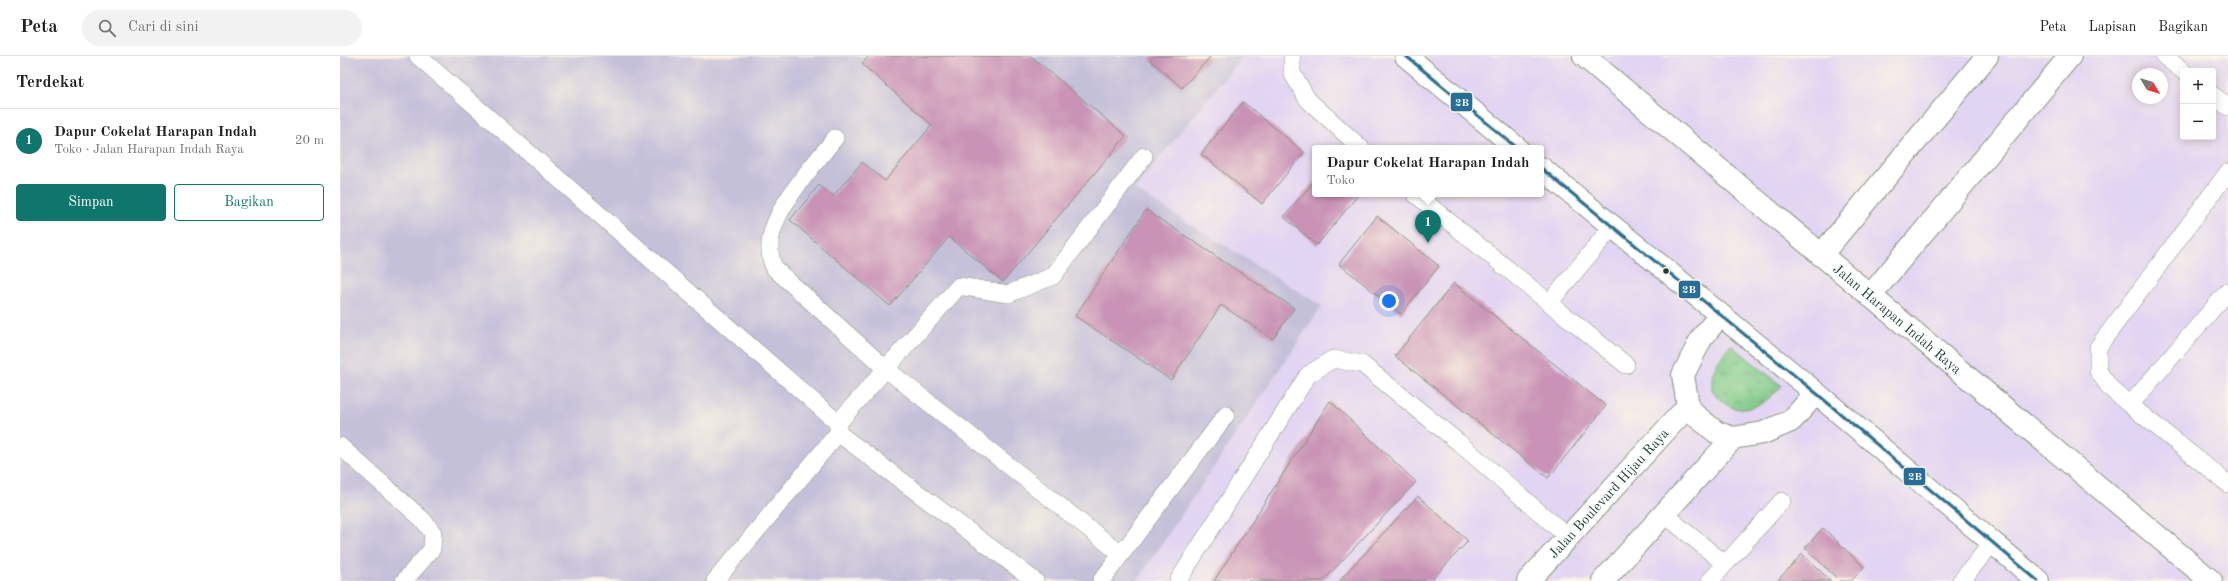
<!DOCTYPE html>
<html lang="id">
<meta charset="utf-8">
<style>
:root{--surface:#fff;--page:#f2f2f2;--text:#222;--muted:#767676;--line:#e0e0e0;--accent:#0f766e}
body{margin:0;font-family:"Old Standard TT",serif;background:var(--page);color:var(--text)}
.controls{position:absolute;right:12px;top:12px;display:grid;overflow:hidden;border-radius:4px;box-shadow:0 2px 10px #0003}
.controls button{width:36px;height:36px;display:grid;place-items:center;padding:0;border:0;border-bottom:1px solid var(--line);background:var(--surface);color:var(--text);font:20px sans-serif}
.compass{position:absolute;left:1792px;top:12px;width:36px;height:36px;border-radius:50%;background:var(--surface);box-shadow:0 2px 10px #0003;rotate:128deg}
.you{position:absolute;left:1049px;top:245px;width:14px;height:14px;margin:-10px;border:3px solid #fff;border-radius:50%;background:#1a73e8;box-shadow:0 0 0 6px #1a73e833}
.badge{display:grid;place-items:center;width:26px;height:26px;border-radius:50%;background:var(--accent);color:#fff;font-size:13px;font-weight:700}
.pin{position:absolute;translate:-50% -33px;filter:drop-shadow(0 1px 2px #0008)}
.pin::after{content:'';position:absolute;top:21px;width:14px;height:12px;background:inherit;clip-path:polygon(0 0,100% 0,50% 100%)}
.popup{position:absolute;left:972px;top:89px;width:232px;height:52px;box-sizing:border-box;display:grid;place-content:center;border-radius:4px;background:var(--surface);filter:drop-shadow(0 1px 3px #0005);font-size:13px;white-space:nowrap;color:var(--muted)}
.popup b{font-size:15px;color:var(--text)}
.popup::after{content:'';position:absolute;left:50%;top:100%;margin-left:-8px;border:8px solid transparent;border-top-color:var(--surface)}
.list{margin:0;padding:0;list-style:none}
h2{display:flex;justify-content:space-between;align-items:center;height:52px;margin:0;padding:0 16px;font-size:17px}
h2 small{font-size:13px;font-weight:400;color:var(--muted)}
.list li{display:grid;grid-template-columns:26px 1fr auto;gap:12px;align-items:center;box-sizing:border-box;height:64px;padding:0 16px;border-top:1px solid var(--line)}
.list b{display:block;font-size:15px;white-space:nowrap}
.list p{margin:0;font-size:13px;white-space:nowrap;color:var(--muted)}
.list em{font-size:13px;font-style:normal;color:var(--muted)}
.actions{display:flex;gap:8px;padding:12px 16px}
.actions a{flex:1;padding:9px 0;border:1px solid var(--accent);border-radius:4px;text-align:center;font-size:14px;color:var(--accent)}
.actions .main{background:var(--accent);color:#fff}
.icon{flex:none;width:22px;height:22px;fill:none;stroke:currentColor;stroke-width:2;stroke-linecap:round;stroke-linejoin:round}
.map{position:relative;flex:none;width:1888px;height:525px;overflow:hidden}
header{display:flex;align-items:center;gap:24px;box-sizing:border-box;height:56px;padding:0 20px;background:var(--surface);border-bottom:1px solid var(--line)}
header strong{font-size:19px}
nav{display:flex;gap:22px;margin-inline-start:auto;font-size:14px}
.search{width:280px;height:36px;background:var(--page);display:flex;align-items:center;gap:10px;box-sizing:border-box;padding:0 14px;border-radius:22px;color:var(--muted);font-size:15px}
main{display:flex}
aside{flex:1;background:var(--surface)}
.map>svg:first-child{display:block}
</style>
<header>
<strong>Peta</strong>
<div class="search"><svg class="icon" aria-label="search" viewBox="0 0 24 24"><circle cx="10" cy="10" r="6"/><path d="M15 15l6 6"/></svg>Cari di sini</div>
<nav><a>Peta</a><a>Lapisan</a><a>Bagikan</a></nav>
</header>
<main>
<aside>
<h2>Terdekat<small></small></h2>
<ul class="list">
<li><span class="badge">1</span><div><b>Dapur Cokelat Harapan Indah</b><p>Toko · Jalan Harapan Indah Raya</p></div><em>20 m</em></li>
</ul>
<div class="actions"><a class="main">Simpan</a><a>Bagikan</a></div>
</aside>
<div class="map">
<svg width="1888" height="525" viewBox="0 0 1888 525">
<defs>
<pattern id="grass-tufts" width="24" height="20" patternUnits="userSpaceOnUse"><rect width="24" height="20" fill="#80cb89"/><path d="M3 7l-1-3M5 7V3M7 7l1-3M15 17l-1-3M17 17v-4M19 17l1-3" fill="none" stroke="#68a671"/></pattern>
</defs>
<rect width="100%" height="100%" fill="#fcf5e5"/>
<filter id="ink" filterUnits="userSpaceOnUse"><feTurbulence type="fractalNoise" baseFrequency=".025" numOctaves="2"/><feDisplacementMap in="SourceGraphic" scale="8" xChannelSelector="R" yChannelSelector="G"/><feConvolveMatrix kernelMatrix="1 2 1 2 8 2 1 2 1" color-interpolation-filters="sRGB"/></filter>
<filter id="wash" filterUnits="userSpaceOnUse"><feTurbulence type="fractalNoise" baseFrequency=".012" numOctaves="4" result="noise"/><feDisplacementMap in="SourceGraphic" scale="16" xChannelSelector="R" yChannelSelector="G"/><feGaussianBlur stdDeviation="0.9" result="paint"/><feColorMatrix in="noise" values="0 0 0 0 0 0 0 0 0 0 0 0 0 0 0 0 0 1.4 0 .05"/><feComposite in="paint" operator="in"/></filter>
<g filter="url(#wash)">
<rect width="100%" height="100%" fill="#efe5c6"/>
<path fill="#e2d4f3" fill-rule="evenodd" d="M903 0H1888V525H797L982 250 794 133ZM1843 15H1873V81H1843ZM1798 18H1822V42H1798ZM975 92H1201V138H975Z"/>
<path fill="#c5c0da" d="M0 0H903L794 133 982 250 797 525H0Z"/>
<path fill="url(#grass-tufts)" stroke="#50845e" d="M1391 289 1442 330C1421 353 1395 365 1373 336 1367 318 1380 302 1391 289Z"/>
<g id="blocks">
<path fill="#c992b6" d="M529 0H691L786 80 663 226 609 181 550 250 450 164 479 129 493 140 522 106 545 125 592 69 522 8Z
M813 0H871L842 32 810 4Z
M903 46 964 96 922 148 861 98Z
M975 124V138H1019L977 189 944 161Z
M806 154 954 252 933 283 881 249 831 324 735 260Z
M1037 160 1099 210 1061 258 999 208Z
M1114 227 1266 350 1208 422 1055 300Z
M990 345 1076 426 983 525H874Z
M1078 440 1128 485 1091 525H999Z
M1483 472 1524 511 1511 525H1500L1465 492Z
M1462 498 1491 525H1437Z"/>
</g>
</g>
<g filter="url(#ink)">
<use href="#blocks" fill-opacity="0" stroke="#87917d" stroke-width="1"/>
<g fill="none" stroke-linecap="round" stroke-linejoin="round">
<g stroke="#87917d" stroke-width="18">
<path id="service" d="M78 0 498 367V377L375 525
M952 0V17L968 44 1021 92
M1824 0 1843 15
M1873 39 1888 51
M495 82C471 114 412 171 435 213L546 313 781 498
M1888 116 1758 291V315L1770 332 1790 349 1888 235
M1075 138 1286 309
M1210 246 1272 171
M1790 349 1888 428
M498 367 619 230 668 238 713 220 804 100
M498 377 695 525
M0 390 83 464 93 477 92 493 64 525
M1324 458 1385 508
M761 525 886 359
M838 525 968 319 993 303 1022 308 1118 386 1228 481
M1370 525 1442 445
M1621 525 1653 486"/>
</g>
<g stroke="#87917d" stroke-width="24">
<path id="minor" d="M1481 199 1647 0
M1530 240 1730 0"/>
</g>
<g stroke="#87917d" stroke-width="24">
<g id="tertiary">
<path d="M1066 0 1177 92"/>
<path id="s1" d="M1244 0 1871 525"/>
<path d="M1201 112 1476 337 1698 525"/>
<path d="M1380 259 1361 283 1343 319 1348 350 1355 359 1376 376 1393 382 1423 377 1451 365 1476 337"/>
<path id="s2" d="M1188 525 1348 350"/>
<path d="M1263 525 1393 382"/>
</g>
</g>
<use href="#service" stroke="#fff" stroke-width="17"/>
<use href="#minor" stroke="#fff" stroke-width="22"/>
<use href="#tertiary" stroke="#fff" stroke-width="22"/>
<g stroke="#fcf5e5" stroke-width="6">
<path id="bus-1" d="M1066 0 1177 92
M1201 112 1476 337 1698 525"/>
</g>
<use href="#bus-1" stroke="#256e99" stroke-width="3"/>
</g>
</g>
<circle fill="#1f3d34" stroke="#fcf5e5" stroke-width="1.5" cx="1326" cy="215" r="3.5"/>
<g text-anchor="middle" stroke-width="3" stroke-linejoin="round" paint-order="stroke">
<g font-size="14" fill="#1f3d34" stroke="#fcf5e5">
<text dy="5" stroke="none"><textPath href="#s1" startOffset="409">Jalan Harapan Indah Raya</textPath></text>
<text dy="5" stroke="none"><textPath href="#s2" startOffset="119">Jalan Boulevard Hijau Raya</textPath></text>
</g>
</g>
<g stroke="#fcf5e5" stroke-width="1.5">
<rect x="1110" y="36" width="23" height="20" rx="4" fill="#256e99"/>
<rect x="1338" y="224" width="23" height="19" rx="4" fill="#256e99"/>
<rect x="1563" y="411" width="23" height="19" rx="4" fill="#256e99"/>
</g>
<g font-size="11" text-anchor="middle" font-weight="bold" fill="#fff">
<text x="1122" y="50">2B</text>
<text x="1349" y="237">2B</text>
<text x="1575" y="424">2B</text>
</g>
</svg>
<div class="controls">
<button>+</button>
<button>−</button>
</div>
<svg class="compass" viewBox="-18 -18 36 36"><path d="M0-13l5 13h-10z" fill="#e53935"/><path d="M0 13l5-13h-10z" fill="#767676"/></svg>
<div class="you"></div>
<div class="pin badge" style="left:1088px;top:187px">1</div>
<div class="popup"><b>Dapur Cokelat Harapan Indah</b>Toko</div>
</div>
</main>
